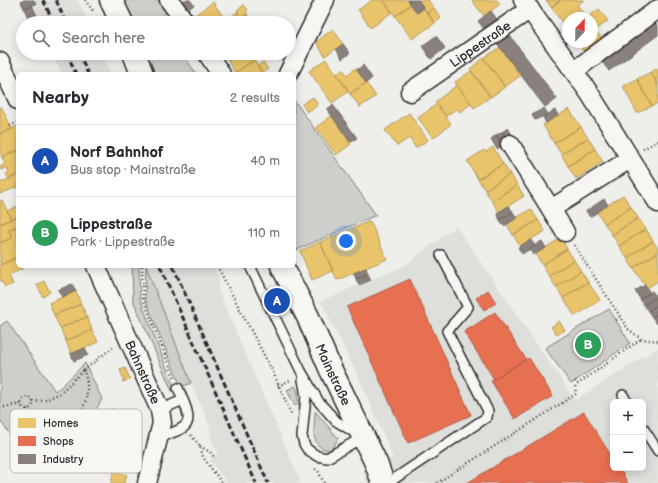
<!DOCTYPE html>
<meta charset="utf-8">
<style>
:root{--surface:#fff;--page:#f2f2f3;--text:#2b2b33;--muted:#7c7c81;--line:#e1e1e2;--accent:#0b8043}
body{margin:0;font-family:"Balsamiq Sans",sans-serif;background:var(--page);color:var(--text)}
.controls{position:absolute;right:12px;bottom:12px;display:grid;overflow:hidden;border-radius:6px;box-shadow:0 2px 10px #0003}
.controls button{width:36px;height:36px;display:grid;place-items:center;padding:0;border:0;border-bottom:1px solid var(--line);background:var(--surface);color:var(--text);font:20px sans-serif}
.compass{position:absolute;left:562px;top:12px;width:36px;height:36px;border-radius:50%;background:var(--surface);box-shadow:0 2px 10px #0003;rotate:22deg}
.you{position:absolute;left:346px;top:241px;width:14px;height:14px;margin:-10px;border:3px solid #fff;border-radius:50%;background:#1a73e8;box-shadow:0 0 0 6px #1a73e833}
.badge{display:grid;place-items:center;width:26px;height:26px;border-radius:50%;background:var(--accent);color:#fff;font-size:13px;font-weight:700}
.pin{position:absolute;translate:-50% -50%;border:2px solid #fff;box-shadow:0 1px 4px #0006}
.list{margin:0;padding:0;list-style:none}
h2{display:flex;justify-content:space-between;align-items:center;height:52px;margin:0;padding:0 16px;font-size:17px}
h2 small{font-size:13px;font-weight:400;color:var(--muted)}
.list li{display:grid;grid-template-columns:26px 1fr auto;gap:12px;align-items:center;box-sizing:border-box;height:72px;padding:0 16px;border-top:1px solid var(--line)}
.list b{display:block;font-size:15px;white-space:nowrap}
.list p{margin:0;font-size:13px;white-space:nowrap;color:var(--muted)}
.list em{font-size:13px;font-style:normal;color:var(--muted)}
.icon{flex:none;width:22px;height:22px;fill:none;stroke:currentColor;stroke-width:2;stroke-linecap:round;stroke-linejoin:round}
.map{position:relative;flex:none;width:658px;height:483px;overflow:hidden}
.search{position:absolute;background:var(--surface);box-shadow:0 2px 10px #0003;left:16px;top:16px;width:280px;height:44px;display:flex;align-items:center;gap:10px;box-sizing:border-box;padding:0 14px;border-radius:22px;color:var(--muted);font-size:15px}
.panel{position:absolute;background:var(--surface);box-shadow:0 2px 10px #0003;left:16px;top:72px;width:280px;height:196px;border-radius:6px}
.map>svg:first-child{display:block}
</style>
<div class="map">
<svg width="658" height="483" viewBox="0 0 658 483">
<rect width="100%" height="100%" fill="#eeeeea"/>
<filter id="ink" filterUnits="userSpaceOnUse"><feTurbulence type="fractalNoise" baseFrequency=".025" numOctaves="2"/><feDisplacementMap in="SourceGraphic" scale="8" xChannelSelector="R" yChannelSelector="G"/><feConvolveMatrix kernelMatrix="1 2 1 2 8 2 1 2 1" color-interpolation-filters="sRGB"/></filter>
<g filter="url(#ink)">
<path fill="#dededb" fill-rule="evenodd" d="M29 0H78L88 23H39Z
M52 53H102L111 74H62Z
M456 226 575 400 658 348V483H367L363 471 393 458 364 389 321 301 404 266ZM613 402H643V468H613Z
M146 266H213L220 281 218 290 301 483H227L210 460 218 453 210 435V427L191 383Z"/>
<path fill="#cececa" stroke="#7c7c7a" d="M122 0H159L168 12 158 18 161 23H132Z
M144 53H182L196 74H152Z
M294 100 376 215 294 251Z
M132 266H139L140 299 175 390 172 391 133 300Z
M146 266 191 383 181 387 145 299Z
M609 309 630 343 571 384 545 348Z
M7 321 55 391 62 386 85 363 102 399 90 421 30 465 0 420V326Z
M295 386 298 392V405L295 406 287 390Z
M315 411 338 438 335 444 330 450C308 449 315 426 315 411Z"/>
<path fill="#e9c46a" stroke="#b09657" d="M372 0H383L392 12 371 28 358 10Z
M383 0H408L411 4 395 16Z
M418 0H428L434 8 427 13Z
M472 0H497L500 4 484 16Z
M546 0H561L551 7Z
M561 0H584L577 5 586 18H568V30L551 7Z
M213 2 222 15 211 23H200L195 15Z
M411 4 417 13 424 8 435 23 412 39 395 16Z
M244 5 248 10 246 11 247 14 241 18 237 12H239L237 10Z
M434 8 441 18 435 23 427 13Z
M599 9 608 21 595 30 604 42 587 56 577 42H592V18H587Z
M237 12 241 18 235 23H228L226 20Z
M247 14 251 19 245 23 241 18Z
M222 15 228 23H211Z
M333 29 343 44 325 56 316 42Z
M500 47 521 75 505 87 484 58Z
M33 53H41L42 55 35 58Z
M222 53H240L228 61Z
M240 53H249L254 60 235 73 228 61Z
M484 58 505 87 491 97 470 69Z
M326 59 349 91 332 103 309 71Z
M254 60 262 73 260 74H236L235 73Z
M263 62 268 69 262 73 258 66Z
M356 68 366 83 350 94 337 74 343 69 347 75Z
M658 68V85L651 72Z
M471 71 490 97 474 108 455 82Z
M651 72 658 85V103L652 106 637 79Z
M637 79 652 106 637 113 623 86Z
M366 83 376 96 360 107 350 94Z
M457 85 471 104 460 112 457 108 446 116 435 102Z
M313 97 318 105 307 112 302 104Z
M437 104 451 124 433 138 418 118Z
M1 106 12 129 0 134V107Z
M569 109 581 127 554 143 543 125Z
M409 113 428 140 416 148 409 138 397 146 385 130Z
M332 116 351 144 336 155 316 127Z
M18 126V150L2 157 0 152V134Z
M581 127 588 138 561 154 554 143Z
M588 138 595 149 568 166 561 154Z
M493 147 503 164 478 179 467 161 484 150 486 152Z
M595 149 603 162 576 179 568 166Z
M18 150V175L9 179 6 174 9 173 7 167 1 170 0 167 5 164 2 157Z
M503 164 510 174 485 190 478 179Z
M510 174 517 185 492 201 485 190Z
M17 175 18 189 17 187 0 194V183Z
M517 185 524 196 499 212 492 201Z
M623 195 631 207 605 224 597 212Z
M2 200 11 219 0 224V201Z
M18 206V216L11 219 7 211Z
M631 207 638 218 612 235 605 224Z
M531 209 538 220 513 235 507 224Z
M18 216V226L9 230 12 238 0 243V224Z
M638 218 646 229 619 246 612 235Z
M538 220 545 231 520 246 513 235Z
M370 221 387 259 337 280 320 242Z
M17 226 18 257 0 265V243L12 238 9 230Z
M646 229 653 241 627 258 619 246Z
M561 238 567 249 542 265 536 254Z
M653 241 658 249V252L633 268 627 258Z
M320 242 333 271 312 280 300 251Z
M567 249 574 260 549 276 542 265Z
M658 252V281L647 288 633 268Z
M17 257 18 266H21L22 269 9 275 13 284 5 287 0 279V265Z
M574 260 581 271 556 287 549 276Z
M581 271 588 282 563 298 556 287Z
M44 281 50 292 43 297 37 285Z
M588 282 600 300 575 316 563 298Z
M76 291 81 304 54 315 49 303Z
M81 304 87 317 60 328 54 315Z
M87 317 92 330 66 341 60 328Z
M559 321 565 330 557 335 551 327Z
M92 330 98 342 71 354 66 341Z
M125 368 130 379 123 382 122 381 124 380 120 370Z
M112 408 115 417 103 423 99 417Z
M114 471 127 475 124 483H111Z"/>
<path fill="#e76f51" stroke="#af5b46" d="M410 279 471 415 408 443 347 307Z
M488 290 496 303 484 310 476 298Z
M495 312 526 359 494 379 464 332Z
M529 358 553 396 515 419 491 381Z
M584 412 613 459V468H619L628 483H467Z"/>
<path fill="#8a817c" stroke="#6e6764" d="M24 0H34L36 4 24 8 21 2Z
M181 0H190L194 5 188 9Z
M408 0H418L424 8 417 13Z
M32 5 40 23H30L24 8Z
M491 11 500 23 487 33 478 21Z
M653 20 658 26V35L609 71 600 59Z
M508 33 557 99 545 107 496 42Z
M436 36 445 48 431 59 422 46Z
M343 44 350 53 342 59 336 49Z
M363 65 372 78 366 83 357 70Z
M333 105 357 138 350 142 327 109Z
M544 108 548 114 535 120 532 115Z
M555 110 558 115 546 123 543 117Z
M508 128 514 138 508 142 502 132Z
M502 132 508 142 503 145 496 135Z
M496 135 503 145 497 149 491 139Z
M604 199 608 205 590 217 586 211Z
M509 206 513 212 500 220 497 213Z
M513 212 517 218 504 226 500 220Z
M531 240 535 246 522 254 518 247Z
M542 241 546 248 533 255 529 249Z
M366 268 368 274 356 279 354 273Z
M368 274 371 280 359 285 356 279Z
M72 284 76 291 62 297 58 290Z
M645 285 650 293 640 299 635 291Z
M652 291 657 297 644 305 640 299Z
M657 297 658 299V305L648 311 644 305Z
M658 305V314L652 317 648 311Z
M658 314V323L657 324 652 317Z
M85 348 88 355 74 361 71 354Z"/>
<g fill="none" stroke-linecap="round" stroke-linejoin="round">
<g stroke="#2b2b2b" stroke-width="12">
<path id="lane" d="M250 266 301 371 319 402 336 421 357 434
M303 380 306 396 302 436 304 444 307 449 317 456 327 458 363 437
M178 388 183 400
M623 395 627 402
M643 428 658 451
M159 438C183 428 196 429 183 400L160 410
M388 483 487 417 488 411 447 331 468 307 441 255"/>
</g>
<g stroke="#2b2b2b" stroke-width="21">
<g id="street">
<path d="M169 0 186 23"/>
<path d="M523 0 590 94 658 203"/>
<path d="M207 53 221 74"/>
<path d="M0 62 18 100"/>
<path d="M575 70 658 9"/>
<path d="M288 74 325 0"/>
<path id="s1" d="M410 92 530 9"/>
<path d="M510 144 551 209 630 159"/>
<path d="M551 209 565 232"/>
<path id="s2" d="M96 266 160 410 162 423 147 483"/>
</g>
</g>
<g stroke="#2b2b2b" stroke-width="25">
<g id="secondary">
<path d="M111 0 122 23"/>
<path d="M134 53 142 74"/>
<path id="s3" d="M282 266 308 317 330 368 376 463 383 483"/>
</g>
</g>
<path stroke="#2b2b2b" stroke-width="2.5" stroke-dasharray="1 3" stroke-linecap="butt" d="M85 0 94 12
M10 126 18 122
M643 149 658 141
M574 245 628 329 641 339 658 341
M142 266 143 299 174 377
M217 266 273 372 291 414
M616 320 620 318
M575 381 578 384
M278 386 291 380
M21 403a6 6 0 1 1 12 0a6 6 0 1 1-12 0Z
M33 402 46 400 60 393 84 370
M0 408 21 404
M27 409C30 428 53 437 69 427 81 419 88 400 87 385 87 380 85 375 84 370L113 347
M191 435 200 446 203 457 222 483
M200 446 210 452 214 457
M315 469 318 471 324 483
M437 483 576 394 575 386 641 339"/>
<use href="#lane" stroke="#f6f6f2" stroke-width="9"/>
<use href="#street" stroke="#f6f6f2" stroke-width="18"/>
<use href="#secondary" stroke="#f6f6f2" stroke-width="22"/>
<path stroke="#2b2b2b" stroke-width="3" stroke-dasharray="6 3" stroke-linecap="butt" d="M43 0 54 23
M56 0 66 23
M67 53 76 74
M79 53 88 74
M160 266 256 483
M173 266 268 483"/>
</g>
</g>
<g text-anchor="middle" stroke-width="4" stroke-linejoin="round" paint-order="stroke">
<g font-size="13" fill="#2b2b2b" stroke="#f6f6f2">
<text dy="5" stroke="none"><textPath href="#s1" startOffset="85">Lippestraße</textPath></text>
<text dy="5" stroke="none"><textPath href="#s2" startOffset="116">Bahnstraße</textPath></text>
<text dy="5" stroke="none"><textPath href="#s3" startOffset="120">Mainstraße</textPath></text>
</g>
</g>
<rect x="10" y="409" width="132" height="64" rx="6" fill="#f6f6f2" stroke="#b9b9b6" stroke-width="1"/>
<rect x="18" y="418" width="18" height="10" fill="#e9c46a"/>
<rect x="18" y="436" width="18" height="10" fill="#e76f51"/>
<rect x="18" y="454" width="18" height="10" fill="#8a817c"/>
<g font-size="11" fill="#2b2b2b">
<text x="43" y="427">Homes</text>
<text x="43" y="445">Shops</text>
<text x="43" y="463">Industry</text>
</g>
</svg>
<div class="controls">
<button>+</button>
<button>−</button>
</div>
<svg class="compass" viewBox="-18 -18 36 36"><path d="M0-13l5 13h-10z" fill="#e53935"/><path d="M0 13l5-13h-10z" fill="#7c7c81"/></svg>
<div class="you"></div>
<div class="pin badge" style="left:277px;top:301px;background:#1a4fb4">A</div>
<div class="pin badge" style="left:588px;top:345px;background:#2e9e5b">B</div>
<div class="search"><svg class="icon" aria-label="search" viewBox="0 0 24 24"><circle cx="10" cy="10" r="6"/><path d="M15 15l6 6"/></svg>Search here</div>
<section class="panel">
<h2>Nearby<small>2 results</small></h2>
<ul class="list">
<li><span class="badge" style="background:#1a4fb4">A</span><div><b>Norf Bahnhof</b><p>Bus stop · Mainstraße</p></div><em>40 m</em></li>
<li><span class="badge" style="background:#2e9e5b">B</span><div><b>Lippestraße</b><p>Park · Lippestraße</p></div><em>110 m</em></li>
</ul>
</section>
</div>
